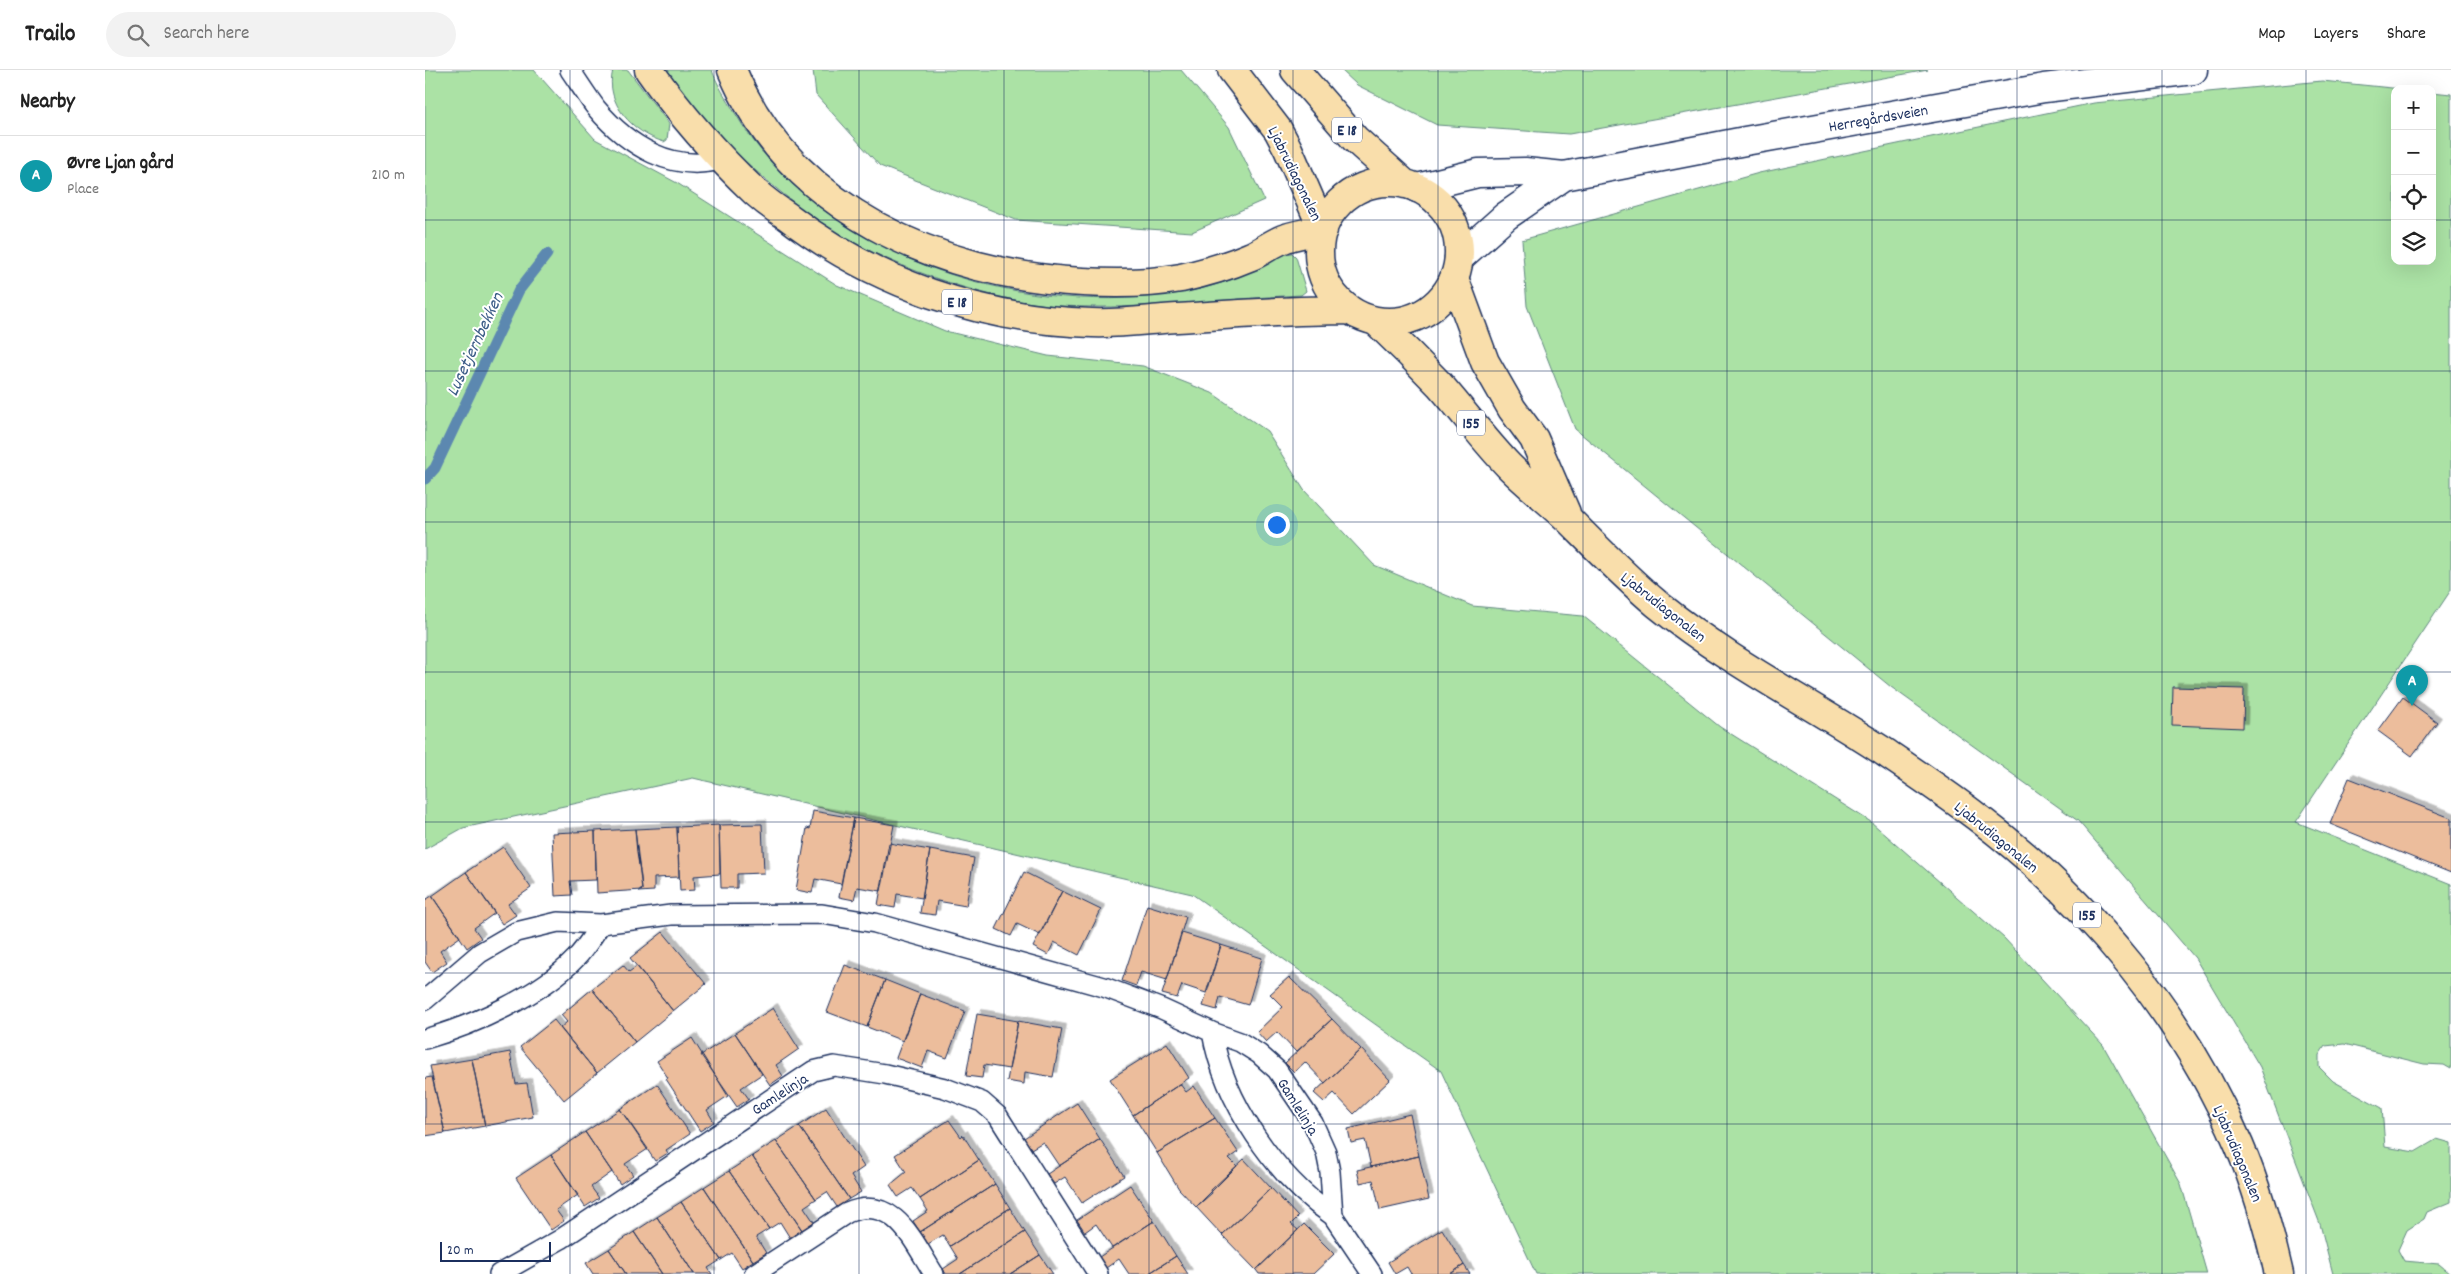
<!DOCTYPE html>
<meta charset="utf-8">
<style>
:root{--surface:#fff;--page:#f2f2f2;--text:#222;--muted:#767676;--line:#e0e0e0;--accent:#0b8043}
body{margin:0;font-family:Dekko,sans-serif;background:var(--page);color:var(--text)}
.controls{position:absolute;right:15px;top:15px;display:grid;overflow:hidden;border-radius:10px;box-shadow:0 5px 20px #0002}
.controls button{width:45px;height:45px;display:grid;place-items:center;padding:0;border:0;border-bottom:1px solid var(--line);background:var(--surface);color:var(--text);font:25px sans-serif}
.scale{position:absolute;left:15px;bottom:12px;width:111px;box-sizing:border-box;padding-left:5px;border:2px solid #1b2f5e;border-top:0;font-size:14px;line-height:18px;white-space:nowrap;color:#1b2f5e;-webkit-text-stroke:4px #fff;paint-order:stroke}
.you{position:absolute;left:851px;top:454px;width:18px;height:18px;margin:-12px;border:4px solid #fff;border-radius:50%;background:#1a73e8;box-shadow:0 0 0 8px #1a73e833}
.badge{display:grid;place-items:center;width:32px;height:32px;border-radius:50%;background:var(--accent);color:#fff;font-size:16px;font-weight:700}
.pin{position:absolute;translate:-50% -41px;filter:drop-shadow(0 1px 2px #0008)}
.pin::after{content:'';position:absolute;top:26px;width:18px;height:15px;background:inherit;clip-path:polygon(0 0,100% 0,50% 100%)}
.list{margin:0;padding:0;list-style:none}
h2{display:flex;justify-content:space-between;align-items:center;height:65px;margin:0;padding:0 20px;font-size:21px}
h2 small{font-size:16px;font-weight:400;color:var(--muted)}
.list li{display:grid;grid-template-columns:32px 1fr auto;gap:15px;align-items:center;box-sizing:border-box;height:80px;padding:0 20px;border-top:1px solid var(--line)}
.list b{display:block;font-size:19px;white-space:nowrap}
.list p{margin:0;font-size:16px;white-space:nowrap;color:var(--muted)}
.list em{font-size:16px;font-style:normal;color:var(--muted)}
.icon{flex:none;width:28px;height:28px;fill:none;stroke:currentColor;stroke-width:2;stroke-linecap:round;stroke-linejoin:round}
.map{position:relative;flex:none;width:2026px;height:1204px;overflow:hidden}
header{display:flex;align-items:center;gap:30px;box-sizing:border-box;height:70px;padding:0 25px;background:var(--surface);border-bottom:1px solid var(--line)}
header strong{font-size:24px}
nav{display:flex;gap:28px;margin-inline-start:auto;font-size:18px}
.search{width:350px;height:45px;background:var(--page);display:flex;align-items:center;gap:12px;box-sizing:border-box;padding:0 18px;border-radius:28px;color:var(--muted);font-size:19px}
main{display:flex}
aside{flex:1;background:var(--surface)}
.map>svg:first-child{display:block}
</style>
<header>
<strong>Trailo</strong>
<div class="search"><svg class="icon" aria-label="search" viewBox="0 0 24 24"><circle cx="10" cy="10" r="6"/><path d="M15 15l6 6"/></svg>Search here</div>
<nav><a>Map</a><a>Layers</a><a>Share</a></nav>
</header>
<main>
<aside>
<h2>Nearby<small></small></h2>
<ul class="list">
<li><span class="badge" style="background:#0f9aa8">A</span><div><b>Øvre Ljan gård</b><p>Place</p></div><em>210 m</em></li>
</ul>
</aside>
<div class="map">
<svg width="2026" height="1204" viewBox="0 0 2026 1204">
<defs>
<filter id="shadow"><feDropShadow dx="4.5" dy="-4.5" stdDeviation="0" flood-color="#0004"/></filter>
</defs>
<rect width="100%" height="100%" fill="#fff"/>
<filter id="ink" filterUnits="userSpaceOnUse"><feTurbulence type="fractalNoise" baseFrequency=".02" numOctaves="2"/><feDisplacementMap in="SourceGraphic" scale="10" xChannelSelector="R" yChannelSelector="G"/><feConvolveMatrix kernelMatrix="1 2 1 2 8 2 1 2 1" color-interpolation-filters="sRGB"/></filter>
<g filter="url(#ink)">
<path fill="#abe2a5" stroke="#638882" d="M0 0H109L170 69 252 113 412 215 520 261 623 286 718 296 787 323 842 361 879 420 949 495 1047 536 1158 546 1295 657 1446 752 1579 868 1678 975 1756 1114 1782 1204H1111L1016 1001 767 824 268 708 38 758 0 779Z
M188 0H203L244 54 242 70 239 72C208 63 179 33 188 0Z
M242 0H287C292 15 302 29 310 43 394 185 588 247 746 224 768 221 791 216 812 207 827 202 852 184 867 183L871 187 881 221 876 225C792 229 707 242 623 235 557 229 455 193 400 155 363 130 328 100 296 68 276 48 260 23 242 0Z
M388 0H756L804 57 839 130 767 162 591 150 455 96 391 25Z
M916 0H1503L1144 64 1012 55 932 15Z
M1897 11 1977 19H1970V191H2007V22L2026 24V520L1871 752 2026 814V999L2019 995 1999 994 1919 974 1900 976 1894 985V997L1908 1011 1957 1038 1960 1077 1990 1082 2012 1069 2026 1073V1132L2002 1142 1999 1149 1982 1160 1973 1180 1979 1191 2014 1194 2026 1204H1908L1895 1154 1835 997 1770 888 1653 751 1466 617 1150 359 1102 236 1097 170 1334 103 1669 33Z"/>
<g fill="none" stroke-linecap="round" stroke-linejoin="round">
<path stroke="#5c88b0" stroke-width="11" d="M0 409 10 398 94 220 122 184"/>
</g>
<path fill="#ecbd9c" stroke="#1b2f5e" filter="url(#shadow)" d="M1748 617 1819 619 1818 658 1747 655Z
M1978 627 2012 652 1987 686 1953 661Z
M1924 708 2026 748V803L1905 754Z
M388 741 429 748 416 814 390 809 387 823 371 820 382 758 385 759Z
M429 748 469 755 456 821 432 817 429 830 414 827Z
M337 754 339 803 312 804V818H296L294 755Z
M294 755 295 804 269 806 270 820 255 821 252 757Z
M252 757 254 807 229 808V821L213 822 217 820 216 807 212 783 210 759Z
M210 759 217 820 172 823 170 761Z
M170 761 171 810 145 811 147 825 130 826 127 763Z
M464 773 505 780 497 828 472 824 470 838 453 835Z
M78 777 106 818 83 834 91 845 77 854 41 802Z
M505 780 549 788 541 836 512 831 510 845 495 843Z
M41 802 70 843 49 858 56 868 42 878 7 826Z
M599 802 637 821 615 865 592 854 586 866 571 859Z
M637 821 676 840 654 885 629 872 623 885 608 877Z
M7 826 35 867 15 881 22 892 7 902 0 892V830Z
M722 835 761 847 742 910 716 902 711 916 697 911Z
M238 862 281 914 248 941 205 888Z
M757 863 796 875 781 923 757 915 752 928 737 924Z
M796 875 837 888 823 935 795 927 792 940 778 936Z
M198 895 204 902 212 896 248 941 210 972 167 919Z
M420 895 460 910 442 957 402 942Z
M864 907 907 949 871 982 852 962 841 972 832 962 858 937 845 924Z
M460 910 495 924 478 971 442 957Z
M167 919 210 972 172 1003 135 958 142 952 136 945Z
M495 924 540 941 522 988 503 981 497 998 471 988Z
M348 938 374 979 351 995 358 1006 345 1015 310 963Z
M552 944 593 951 584 999 559 995 557 1008 541 1006Z
M907 949 936 979 900 1013 880 992 869 1002 860 993Z
M129 950 172 1003 139 1030 95 977Z
M593 951 637 959 628 1007 600 1002 599 1014 582 1011Z
M310 963 337 1004 316 1018 324 1029 312 1037 276 985Z
M267 968 303 1026 282 1040 289 1052 275 1061 241 1009 243 1008 232 991Z
M742 973 764 1008 708 1045 685 1009Z
M936 979 965 1010 929 1044 909 1023 899 1032 889 1023Z
M85 982 91 1014 102 1013 108 1047 60 1056 47 989Z
M47 989 60 1056 20 1063 5 996Z
M7 1007 20 1063 0 1066V1008Z
M232 1014 265 1064 241 1080 243 1083 230 1091 195 1039Z
M755 1014 761 1022 769 1016 790 1048 732 1083 708 1045Z
M652 1033 675 1069 634 1096 618 1072 606 1079 599 1068Z
M401 1038 439 1097 426 1106 436 1122 424 1129 374 1056Z
M195 1039 223 1079 200 1094 208 1105 195 1114 160 1062Z
M985 1044 994 1086 946 1097 940 1070 926 1073 923 1059Z
M790 1048 813 1082 804 1088 812 1096 771 1137 754 1119 732 1083Z
M524 1050 536 1067 538 1065 554 1090 495 1129 487 1118 473 1127 465 1115 481 1102 470 1085Z
M374 1056 424 1129 412 1137 402 1122 391 1129 351 1071Z
M160 1062 187 1102 166 1117 174 1128 160 1137 126 1085Z
M675 1069 699 1106 657 1133 640 1107 629 1114 622 1104Z
M351 1071 391 1129 379 1137 389 1152 377 1160 327 1086Z
M126 1085 153 1125 131 1140 139 1151 126 1160 91 1108Z
M327 1086 377 1160 365 1168 355 1152 344 1159 304 1101Z
M994 1086 1004 1129 955 1140 948 1110 935 1113 932 1100Z
M819 1089 846 1118 797 1165 771 1137 787 1123 786 1120Z
M554 1090 570 1114 495 1162 488 1151 503 1141 495 1129Z
M304 1101 344 1159 331 1167 341 1183 328 1191 279 1117Z
M570 1114 585 1138 525 1176 518 1165 503 1174 495 1162Z
M705 1115 729 1151 687 1178 671 1154 660 1162 652 1150Z
M279 1117 328 1191 317 1198 307 1183 296 1190 256 1132Z
M846 1118 873 1147 866 1154 873 1160 831 1200 797 1165Z
M256 1132 296 1190 283 1198 287 1204H269L232 1147Z
M585 1138 600 1162 535 1204H521L518 1199 533 1189 525 1176Z
M232 1147 269 1204H237L209 1162Z
M729 1151 751 1186 723 1204H704L694 1189 678 1200 671 1189Z
M879 1154 909 1184 888 1204H834L831 1200Z
M1017 1159 1039 1195 1025 1204H986L982 1197 970 1204 963 1192Z
M209 1162 237 1204H201L184 1179Z
M600 1162 615 1185 585 1204H535Z
M184 1179 201 1204H168L161 1193Z
M615 1185 628 1204H585Z
M751 1186 763 1204H723Z
M1039 1195 1045 1204H1025Z"/>
<g fill="none" stroke-linecap="round" stroke-linejoin="round">
<g stroke="#1b2f5e" stroke-width="22">
<path id="service" d="M145 0C154 13 162 26 171 38 203 76 248 104 298 89
M0 930 55 883 91 862 133 852 176 854 246 845 397 844 450 853 679 917 737 939 787 962 815 972 834 984 852 1000 888 1053 901 1082 905 1102 908 1146 947 1204
M787 962C799 1032 850 1106 908 1146
M0 969C49 955 116 925 151 888 161 878 168 865 176 854
M74 1204 136 1169 388 1001 409 996 460 1004 520 1018 557 1032 573 1046 673 1204
M329 1204 422 1143C469 1123 488 1171 509 1204"/>
</g>
<g stroke="#1b2f5e" stroke-width="31">
<path id="tertiary" d="M992 118 1053 103 1100 102 1139 106 1320 71 1619 18 1768 0
M1034 188 1081 146 1139 106"/>
</g>
<g stroke="#1b2f5e" stroke-width="31">
<path id="primary" d="M1029 208 1060 292 1087 339 1109 369 1141 443
M952 252C973 272 994 293 1014 314 1038 341 1059 370 1084 396 1103 415 1125 432 1144 450 1173 479 1201 508 1232 534 1302 591 1383 632 1458 681 1489 702 1522 724 1552 747 1665 832 1758 945 1814 1075 1832 1117 1844 1160 1854 1204"/>
</g>
<g stroke="#1b2f5e" stroke-width="31">
<path id="trunk" d="M224 0C255 44 291 85 330 122 340 131 351 139 362 146 449 213 557 250 667 253 691 254 715 251 738 249 801 245 862 240 924 240
M307 0C365 140 515 205 658 212 691 214 723 214 756 208 779 203 803 196 824 187 837 182 848 172 861 168 873 164 886 162 898 160
M807 0 853 60 863 79 898 160
M870 0 930 69 980 114
M894 182a70 70 0 1 1 140 0a70 70 0 1 1-140 0Z"/>
</g>
<use href="#service" stroke="#fff" stroke-width="19"/>
<use href="#tertiary" stroke="#fff" stroke-width="28"/>
<use href="#primary" stroke="#f9deab" stroke-width="28"/>
<use href="#trunk" stroke="#f9deab" stroke-width="28"/>
</g>
</g>
<path fill="none" stroke="#1b2f5e" stroke-width="1" stroke-opacity="0.55" d="M145 0V1204M289 0V1204M434 0V1204M579 0V1204M724 0V1204M868 0V1204M1013 0V1204M1158 0V1204M1302 0V1204M1447 0V1204M1592 0V1204M1737 0V1204M1881 0V1204M0 150H1970M2007 150H2026M0 301H2026M0 452H2026M0 602H2026M0 752H2026M0 903H2026M0 1054H2026"/>
<g text-anchor="middle" stroke-width="4" stroke-linejoin="round" paint-order="stroke">
<g fill="#fff" stroke="#5f6d8e" stroke-width="1">
<rect x="907" y="47.5" width="30" height="25" rx="4"/>
<rect x="517" y="219.5" width="30" height="25" rx="4"/>
<rect x="1032" y="340.5" width="28" height="25" rx="4"/>
<rect x="1648" y="832.5" width="28" height="25" rx="4"/>
</g>
<g font-size="15" font-weight="bold" fill="#1b2f5e">
<text x="922" y="65">E 18</text>
<text x="532" y="237">E 18</text>
<text x="1046" y="358">155</text>
<text x="1662" y="850">155</text>
</g>
<g font-size="16" fill="#1b2f5e" stroke="#fff">
<text transform="translate(1453 47) rotate(-10)" y="6">Herregårdsveien</text>
<text transform="translate(871 103) rotate(64)" y="6">Ljabrudiagonalen</text>
<text transform="translate(1239 536) rotate(38)" y="6">Ljabrudiagonalen</text>
<text transform="translate(1572 766) rotate(39)" y="6">Ljabrudiagonalen</text>
<text transform="translate(354 1023) rotate(-33)" y="6">Gamlelinja</text>
<text transform="translate(874 1036) rotate(58)" y="6">Gamlelinja</text>
<text transform="translate(1814 1083) rotate(67)" y="6">Ljabrudiagonalen</text>
</g>
<g font-size="18" font-style="italic" fill="#3b5c87" stroke="#fff">
<text transform="translate(49 274) rotate(-65)" y="6">Lusetjernbekken</text>
</g>
</g>
</svg>
<div class="controls">
<button>+</button>
<button>−</button>
<button><svg class="icon" aria-label="locate" viewBox="0 0 24 24"><circle cx="12" cy="12" r="6"/><path d="M12 2v4M12 18v4M2 12h4M18 12h4"/></svg></button>
<button><svg class="icon" aria-label="layers" viewBox="0 0 24 24"><path d="M12 4l9 5-9 5-9-5zM3 14l9 5 9-5"/></svg></button>
</div>
<div class="scale">20 m</div>
<div class="you"></div>
<div class="pin badge" style="left:1987px;top:636px;background:#0f9aa8">A</div>
</div>
</main>
